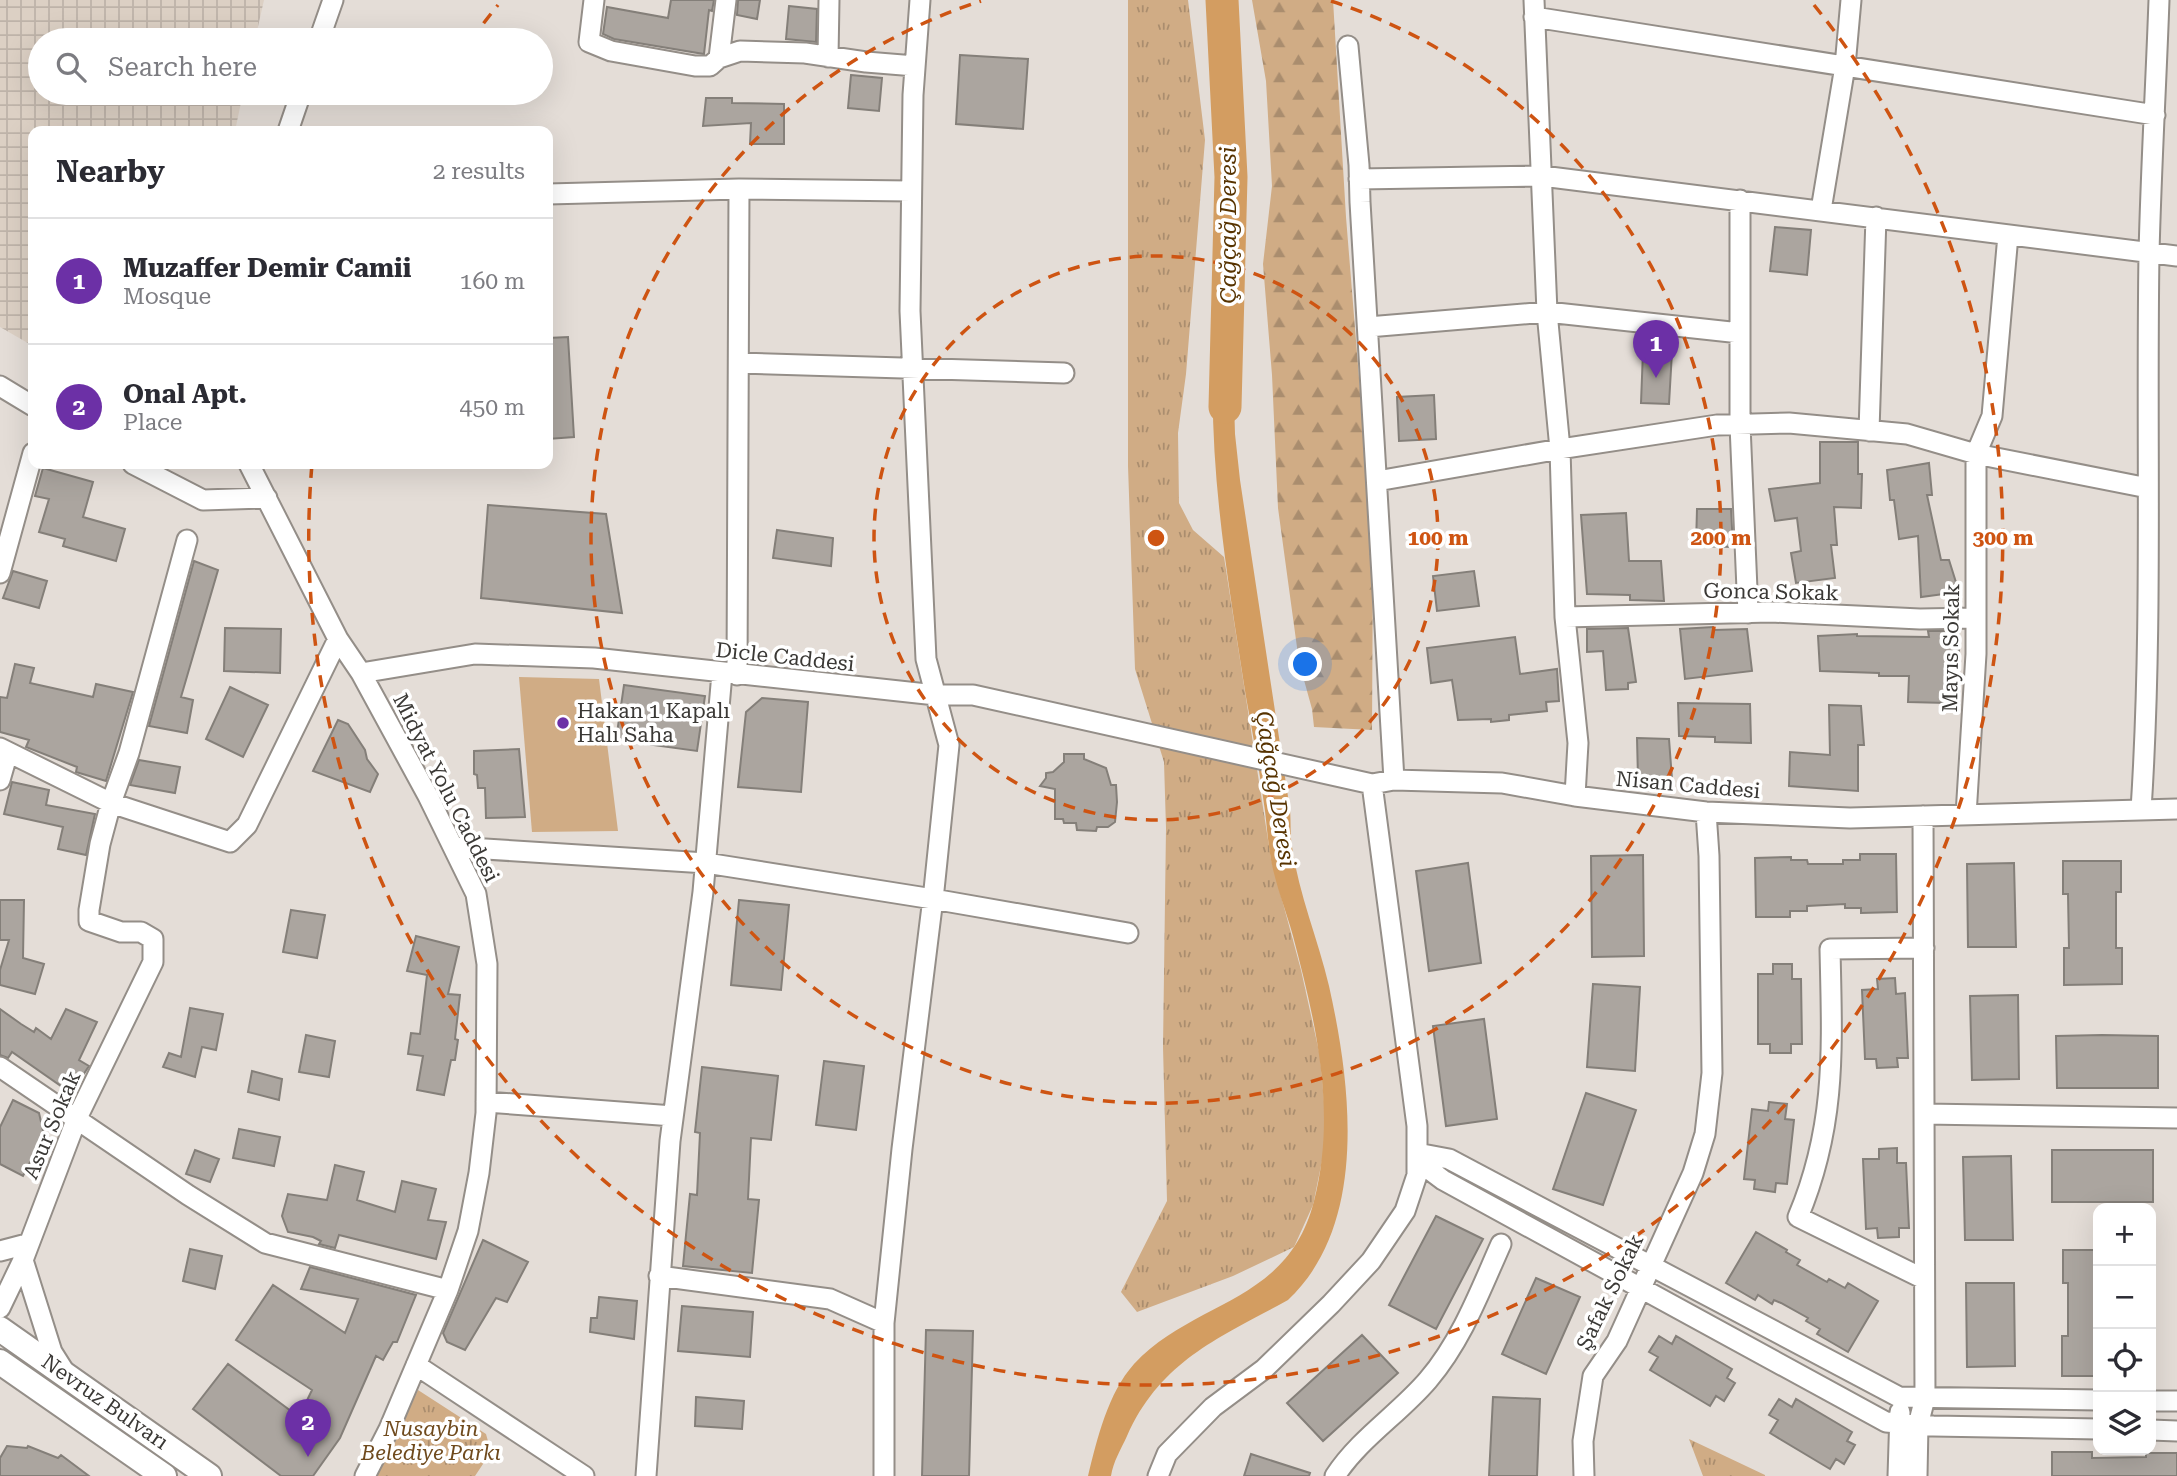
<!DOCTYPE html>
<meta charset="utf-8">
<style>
:root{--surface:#fff;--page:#f2f2f3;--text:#2b2b33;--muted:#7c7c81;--line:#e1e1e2;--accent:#6c30a6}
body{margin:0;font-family:"Roboto Serif",serif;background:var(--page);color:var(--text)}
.controls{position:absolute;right:21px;bottom:21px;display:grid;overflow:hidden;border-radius:14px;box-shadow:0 7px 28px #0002}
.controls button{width:63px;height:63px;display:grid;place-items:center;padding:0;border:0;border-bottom:2px solid var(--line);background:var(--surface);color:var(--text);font:35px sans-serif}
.you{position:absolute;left:1306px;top:665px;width:24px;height:24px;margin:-18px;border:5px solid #fff;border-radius:50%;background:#1a73e8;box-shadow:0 0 0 10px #1a73e833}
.badge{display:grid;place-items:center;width:46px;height:46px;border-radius:50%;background:var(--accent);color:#fff;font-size:23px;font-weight:700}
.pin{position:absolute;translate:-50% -58px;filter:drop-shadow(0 2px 4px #0008)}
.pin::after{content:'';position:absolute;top:37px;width:24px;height:21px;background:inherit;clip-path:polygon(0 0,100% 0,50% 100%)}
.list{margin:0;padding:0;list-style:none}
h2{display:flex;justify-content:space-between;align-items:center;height:91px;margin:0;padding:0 28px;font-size:30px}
h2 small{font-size:23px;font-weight:400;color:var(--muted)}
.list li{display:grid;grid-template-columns:46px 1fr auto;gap:21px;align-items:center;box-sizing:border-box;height:126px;padding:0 28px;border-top:2px solid var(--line)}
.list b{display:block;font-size:26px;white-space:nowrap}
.list p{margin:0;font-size:23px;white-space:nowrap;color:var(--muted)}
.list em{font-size:23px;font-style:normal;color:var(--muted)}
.icon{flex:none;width:38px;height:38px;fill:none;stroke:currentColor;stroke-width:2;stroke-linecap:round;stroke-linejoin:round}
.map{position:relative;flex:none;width:2177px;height:1476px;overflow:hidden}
.search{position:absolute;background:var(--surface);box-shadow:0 7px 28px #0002;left:28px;top:28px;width:525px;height:77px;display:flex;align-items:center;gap:18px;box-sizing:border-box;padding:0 24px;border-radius:38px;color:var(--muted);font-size:26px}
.panel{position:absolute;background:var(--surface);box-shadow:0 7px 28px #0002;left:28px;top:126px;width:525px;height:343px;border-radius:14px}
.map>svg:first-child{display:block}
</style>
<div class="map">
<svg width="2177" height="1476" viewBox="0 0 2177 1476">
<defs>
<pattern id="industrial-grid" width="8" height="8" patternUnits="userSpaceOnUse" patternTransform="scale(1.75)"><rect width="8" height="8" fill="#dcd0c4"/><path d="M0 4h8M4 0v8" fill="none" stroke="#beb3a9"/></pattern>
<pattern id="grass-tufts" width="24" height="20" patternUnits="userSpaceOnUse" patternTransform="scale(1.75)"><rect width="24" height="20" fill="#d0ac85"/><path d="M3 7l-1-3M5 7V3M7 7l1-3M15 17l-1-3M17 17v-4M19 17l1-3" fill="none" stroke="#aa8d6e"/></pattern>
<pattern id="forest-firs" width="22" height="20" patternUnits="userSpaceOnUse" patternTransform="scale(1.75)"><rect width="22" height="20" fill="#d0ac85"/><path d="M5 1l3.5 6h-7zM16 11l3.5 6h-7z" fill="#aa8d6e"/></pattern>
</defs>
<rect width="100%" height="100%" fill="#e4ddd7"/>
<path fill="url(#industrial-grid)" d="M0 0H264L255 40H40V93H243L235 131H33V346L0 327Z"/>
<path fill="url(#grass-tufts)" d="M1128 0H1188L1205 140 1186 374 1178 433 1179 503 1193 530 1224 557 1271 859 1301 970 1320 1056 1325 1113 1324 1151 1313 1205 1294 1247 1233 1276 1137 1312 1121 1292 1167 1201 1163 1047 1166 828 1164 762 1135 669 1128 466Z
M418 1390 486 1434 491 1452 475 1476H373Z
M1689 1439 1765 1475V1476H1703Z"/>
<path fill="url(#forest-firs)" d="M1252 0H1333L1346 217 1373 551 1372 730 1314 727 1312 709 1299 662 1278 508 1272 375 1263 264 1272 186 1266 81Z"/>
<path fill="#d0ac85" d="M519 677 599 679 618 831 532 832Z"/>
<path fill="#d39d61" d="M1225 360 1233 368 1235 434 1240 480 1290 810C1291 822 1290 835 1292 847 1299 895 1318 939 1329 986 1351 1084 1369 1224 1288 1300 1219 1338 1161 1360 1127 1436 1121 1449 1113 1462 1111 1476H1088C1097 1439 1108 1393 1134 1364 1195 1299 1288 1304 1314 1201 1337 1112 1316 1023 1293 936 1286 911 1276 886 1271 860 1268 844 1267 827 1265 811 1260 773 1253 735 1246 697 1229 587 1210 480 1213 369Z"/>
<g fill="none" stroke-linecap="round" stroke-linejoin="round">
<path stroke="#d39d61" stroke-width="33" d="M1222 0 1231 177 1225 407"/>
</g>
<path fill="#aba59f" stroke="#847f79" stroke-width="2" d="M671 0H714L712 11 709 10 704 54 614 39 603 34 607 7 668 18Z
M738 0H760L757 19 737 15Z
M789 6 817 9 816 42 786 39Z
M960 55 1028 59 1023 129 956 124Z
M851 75 882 78 879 111 848 108Z
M706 98H732V103L784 104V144H750L751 123 703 126Z
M1775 227 1811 230 1807 275 1770 271Z
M568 337 574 437 548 439V338Z
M1643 351 1672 352 1669 404 1641 403Z
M1434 395 1436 439 1399 441 1397 397Z
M1820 442H1858V474H1862L1861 508 1834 507 1837 545H1831L1835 578 1796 583 1791 553 1801 551 1797 518 1775 521 1769 489 1820 483Z
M1929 463 1932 495H1927L1941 560H1949L1959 592 1921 597 1918 536 1899 539 1894 500H1890L1887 470Z
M43 468 93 482 83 517 125 529 116 561 63 546 65 539 39 532 49 499 35 496Z
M488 505 606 514 622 613 481 598Z
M1697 509H1731L1733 547 1696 546Z
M1626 513 1629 561H1661L1664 601 1630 600V595L1587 594 1581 515Z
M777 530 833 538 831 566 773 558Z
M194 561 218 570 181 697 193 700 187 733 149 726Z
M13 571 47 581 39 608 3 598Z
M1474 571 1479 606 1437 611 1433 576Z
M1713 627 1714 630 1747 629 1752 671 1685 679 1680 629Z
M225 628 281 629 280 673 224 671Z
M1628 628 1636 682 1628 683V689L1606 690 1603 651 1587 652V629Z
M1928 631H1959V665H1944L1947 703 1908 702 1909 676H1879V673L1820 671 1818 636 1857 634V636L1929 637Z
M1515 637 1520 674 1557 669 1559 701 1546 702 1547 711 1509 715V720L1491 722V719L1458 720 1452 680 1431 683 1427 648Z
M15 664 34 668 30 683 93 697 96 684 133 692 106 781 76 772 77 767 26 747 29 740 0 732V697L7 698Z
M624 685 705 696 697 751 616 740Z
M230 687 268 705 243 757 206 739Z
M762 698 808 702 801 792 738 787 746 712Z
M1678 703 1750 704 1751 743 1715 742V737L1679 736Z
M1829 705 1861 706 1864 745H1858V791L1789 786 1790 752 1830 755Z
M338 720 348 724 365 750 367 759 378 774 370 792 313 771Z
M1637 738 1669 739 1672 779 1638 778Z
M519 749 525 817 486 818 485 788H478L477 775 474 774V751Z
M1064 754H1084V759L1106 768 1111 785H1116L1117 802 1115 822 1108 827H1097L1096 831 1077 830 1076 823H1064L1063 819H1055V789L1040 786 1046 778V773L1053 772 1064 762Z
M139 760 180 767 175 793 130 785Z
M12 782 49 790 46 805 95 814 86 855 58 849 63 827 4 814Z
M1860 854H1896L1897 912 1861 913V908H1845V904L1807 906V911H1790V917H1756L1755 858 1791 857V860H1807L1808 864H1843V860H1860Z
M1643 855 1644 956 1592 957 1591 856Z
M2063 861H2121V892H2116V948H2122V984L2064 985V948H2069L2068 894H2063Z
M1468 863 1481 963 1429 971 1416 871Z
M2014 863 2016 947H1968L1967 864Z
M0 900H24L23 958 44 964 35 994 0 985V970L9 940H0Z
M739 900 789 905 781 990 731 985Z
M291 910 325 915 317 958 283 952Z
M416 936 459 947 448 994 460 995 455 1039 458 1040 455 1060H451L444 1095 417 1090 423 1056 408 1054 411 1033 420 1034 427 975 407 971Z
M1773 964H1792V979H1801L1802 1044H1791V1053H1770V1044H1758V974H1773Z
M1895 978 1896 994 1905 993 1908 1058H1897L1898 1067 1877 1068 1876 1059H1865L1862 990 1878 989 1877 979Z
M1593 984 1640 987 1635 1071 1587 1067Z
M2018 995 2019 1079 1972 1080 1970 996Z
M190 1008 223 1014 216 1050 202 1047 195 1077 163 1067 169 1053 181 1057Z
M0 1009 21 1024 34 1032 36 1028 51 1039 66 1009 97 1022 79 1060 89 1066 71 1093 12 1052 8 1058 0 1055Z
M1484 1019 1497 1119 1446 1126 1433 1026Z
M306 1035 335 1041 329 1077 299 1072Z
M2102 1035 2158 1036V1088H2057L2056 1036Z
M824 1061 864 1066 856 1130 816 1125Z
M702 1067 778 1076 771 1140 751 1138 748 1199 759 1200 752 1273 683 1266 690 1194 697 1195 700 1133 695 1132Z
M252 1071 282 1079 279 1100 248 1092Z
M1586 1093 1636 1110 1603 1205 1553 1189Z
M13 1100 39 1113 44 1135 23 1176 0 1164V1127Z
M1769 1102 1787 1104 1785 1119 1794 1120 1787 1184 1776 1183 1775 1192 1754 1189 1755 1180 1744 1179 1752 1109 1768 1111Z
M239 1129 280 1137 274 1166 233 1158Z
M1897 1148V1163H1906L1909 1228H1899V1237L1878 1238 1877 1228 1866 1229 1863 1159H1879V1149Z
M195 1150 219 1159 210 1182 186 1174Z
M2052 1150H2153V1202H2052Z
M2011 1156 2013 1240H1965L1963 1157Z
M335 1165 364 1172 357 1200 395 1212 402 1181 436 1189 428 1220 446 1222 436 1259 339 1235 335 1248 319 1244 321 1241 313 1237 288 1232 282 1216 288 1194 327 1200Z
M1436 1216 1483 1239 1436 1329 1389 1305Z
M1756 1232 1787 1250 1786 1252 1800 1260 1797 1265 1827 1282 1829 1279 1845 1288 1848 1283 1878 1301 1848 1352 1817 1334 1820 1329 1806 1321 1808 1318 1781 1303 1774 1300 1772 1304 1758 1295 1755 1300 1726 1283Z
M483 1240 528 1262 507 1302 496 1298 465 1350 447 1342 443 1333Z
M190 1249 222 1256 215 1289 183 1281Z
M2063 1250H2098V1376H2062V1336H2068V1283H2063Z
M310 1267 416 1295 397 1342H393L383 1360 376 1356 340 1438 313 1476H281L193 1409 228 1364 299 1417 312 1390 236 1340 273 1285 345 1333 358 1299 301 1289Z
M1536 1278 1580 1297 1546 1374 1502 1354Z
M1966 1283H2014L2015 1366 1967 1367Z
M599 1297 637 1301 634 1339 590 1332 591 1318H597Z
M682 1306 753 1312 750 1357 678 1351Z
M926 1330 973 1331 969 1476H922Z
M1362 1335 1398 1373 1323 1441 1287 1403Z
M1659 1336 1672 1344 1676 1336 1732 1369 1727 1378 1735 1383 1724 1401 1716 1396 1710 1406 1650 1370 1658 1357 1649 1352Z
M696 1397 744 1401 742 1429 695 1426Z
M1493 1397 1540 1399 1537 1476H1489Z
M1779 1399 1792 1407 1796 1399 1852 1432 1847 1441 1855 1445 1844 1464 1836 1459 1830 1469 1770 1433 1778 1420 1769 1415Z
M7 1446 27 1448 28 1446 58 1458 61 1455 89 1476H0V1458Z
M2052 1452H2092V1458L2146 1457V1453H2177V1476H2052Z
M1251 1454 1310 1473 1309 1476H1244Z"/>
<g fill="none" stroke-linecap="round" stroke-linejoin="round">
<g stroke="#948e88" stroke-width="23">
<path id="minor" d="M594 0 589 42 611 51 695 66H710L719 58 740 51 805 53 866 62 915 66
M1534 0 1547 312 1560 449 1565 617 1578 743 1575 796
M1534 17 2155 115
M319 40 333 0
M1348 46 1359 165 1360 202 1394 780
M828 57 829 0
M719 58 726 0
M288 131 301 93
M1359 179 1542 176 2177 256
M548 194 739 189 911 191
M1740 200V425L1748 613
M1821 210 1845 66 1851 0
M1368 327 1547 312 1740 333
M739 363 1064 373
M0 386 33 406
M1869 431 1876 217
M133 464 203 500 267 498
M249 464 338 639 361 673 428 796 476 894 487 964 486 1113 479 1173 468 1231 448 1290 389 1429 365 1476
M1377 481 1560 449 1717 425 1789 423 1907 434 1976 454 2148 488
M0 573 33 453
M1565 617 1771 612 1920 619 1976 618
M361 673 475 654 594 658 936 695H973L1372 784 1394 780 1502 783 1575 796 1706 812 1850 818 2177 809
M737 675 739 189
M0 748 111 803 230 842 247 825 338 639
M0 780 8 752
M2141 810C2153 625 2146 439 2149 254 2151 169 2156 85 2159 0
M1966 815 1976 654V454L1992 416 2008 235
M453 847 706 863 933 899 1128 933
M1924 948 1830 949C1832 1046 1837 1124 1798 1217L1924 1279
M0 1067 188 1195 265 1243 448 1290
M486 1102 673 1116
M1925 1114 2177 1118
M1417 1153 1431 1171 1443 1180 1886 1422 1933 1426 2098 1429
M1417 1153 1449 1159 1899 1397 2098 1400
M0 1251 27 1244
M23 1260 52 1352 64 1371
M659 1276 830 1299 884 1323
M0 1308 23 1260 77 1118 153 962V939L141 932H121L89 921V910L100 844 111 803 129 753 187 540
M416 1365 584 1476
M2151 1401H2177
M2151 1430 2177 1431
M646 1476 670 1141 703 892 722 673
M884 1476V1323L902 1149 934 890 949 745 926 659 910 311 913 95 920 0
M1158 1476 1167 1454 1213 1407 1264 1369 1331 1304 1371 1261 1405 1211 1417 1175V1126L1372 784
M1335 1476C1360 1438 1399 1414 1428 1380 1462 1340 1480 1291 1501 1244
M1584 1476 1583 1441 1593 1376 1617 1341 1693 1173 1705 1134 1712 1073 1709 856 1706 812
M1898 1476 1900 1412
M1917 1476 1918 1425 1925 1398 1923 816"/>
</g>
<g stroke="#948e88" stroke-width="28">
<path id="major" d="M0 1329 209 1476
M0 1362 164 1476"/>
</g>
<use href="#minor" stroke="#fff" stroke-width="19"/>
<use href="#major" stroke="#fff" stroke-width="24"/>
</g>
<g fill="none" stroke="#ce5412" stroke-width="3.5" stroke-dasharray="12 9">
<circle cx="1156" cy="538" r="282"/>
<path d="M1331 1A565 565 0 1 1 981 1"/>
<path d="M471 40A847 847 0 0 1 498 5M1814 5A847 847 0 1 1 312 464"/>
</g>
<circle fill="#6c30a6" stroke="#fff" stroke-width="2.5" cx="563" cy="723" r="7"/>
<g text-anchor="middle" stroke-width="7" stroke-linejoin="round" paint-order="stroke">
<g font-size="21" fill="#3a3835" stroke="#fff">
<text transform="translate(1771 592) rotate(1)" y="7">Gonca Sokak</text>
<text transform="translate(1951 648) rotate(-89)" y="7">Mayıs Sokak</text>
<text transform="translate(785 657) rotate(6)" y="7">Dicle Caddesi</text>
<text transform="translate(1688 785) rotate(5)" y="7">Nisan Caddesi</text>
<text transform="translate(446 788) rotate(63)" y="7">Midyat Yolu Caddesi</text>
<text transform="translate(52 1125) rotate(-67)" y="7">Asur Sokak</text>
<text transform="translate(1610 1292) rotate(-64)" y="7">Şafak Sokak</text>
<text transform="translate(105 1402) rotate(35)" y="7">Nevruz Bulvarı</text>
</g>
<g font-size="21" fill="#3a3835" stroke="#fff" text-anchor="start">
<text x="577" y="718">Hakan 1 Kapalı<tspan x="577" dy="24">Halı Saha</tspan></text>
</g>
<g font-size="21" font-style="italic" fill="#6f4a1d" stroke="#fff">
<text x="431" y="1436">Nusaybin<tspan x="431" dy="24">Belediye Parkı</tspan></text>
</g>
<g font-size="23" font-style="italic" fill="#573300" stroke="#fff">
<text transform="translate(1228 225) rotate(-90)" y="8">Çağçağ Deresi</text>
<text transform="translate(1276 789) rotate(81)" y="8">Çağçağ Deresi</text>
</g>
</g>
<circle cx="1156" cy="538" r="10" fill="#ce5412" stroke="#fff" stroke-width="3.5"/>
<g font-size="21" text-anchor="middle" font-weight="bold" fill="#ce5412" stroke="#fff" stroke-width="7" stroke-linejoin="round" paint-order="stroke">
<text x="1438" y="545">100 m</text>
<text x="1721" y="545">200 m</text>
<text x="2003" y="545">300 m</text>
</g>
</svg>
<div class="controls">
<button>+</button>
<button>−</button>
<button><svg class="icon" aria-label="locate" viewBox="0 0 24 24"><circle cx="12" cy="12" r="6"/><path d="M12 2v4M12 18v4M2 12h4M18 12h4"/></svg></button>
<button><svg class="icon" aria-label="layers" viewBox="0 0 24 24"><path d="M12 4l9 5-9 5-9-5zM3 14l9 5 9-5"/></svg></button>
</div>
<div class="you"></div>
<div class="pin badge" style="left:1656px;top:378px">1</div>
<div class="pin badge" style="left:308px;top:1457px">2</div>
<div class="search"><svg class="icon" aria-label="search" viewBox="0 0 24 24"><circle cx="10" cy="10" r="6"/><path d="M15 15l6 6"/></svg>Search here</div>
<section class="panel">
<h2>Nearby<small>2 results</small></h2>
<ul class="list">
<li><span class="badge">1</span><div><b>Muzaffer Demir Camii</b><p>Mosque</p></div><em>160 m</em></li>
<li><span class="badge">2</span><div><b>Onal Apt.</b><p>Place</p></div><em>450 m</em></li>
</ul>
</section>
</div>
